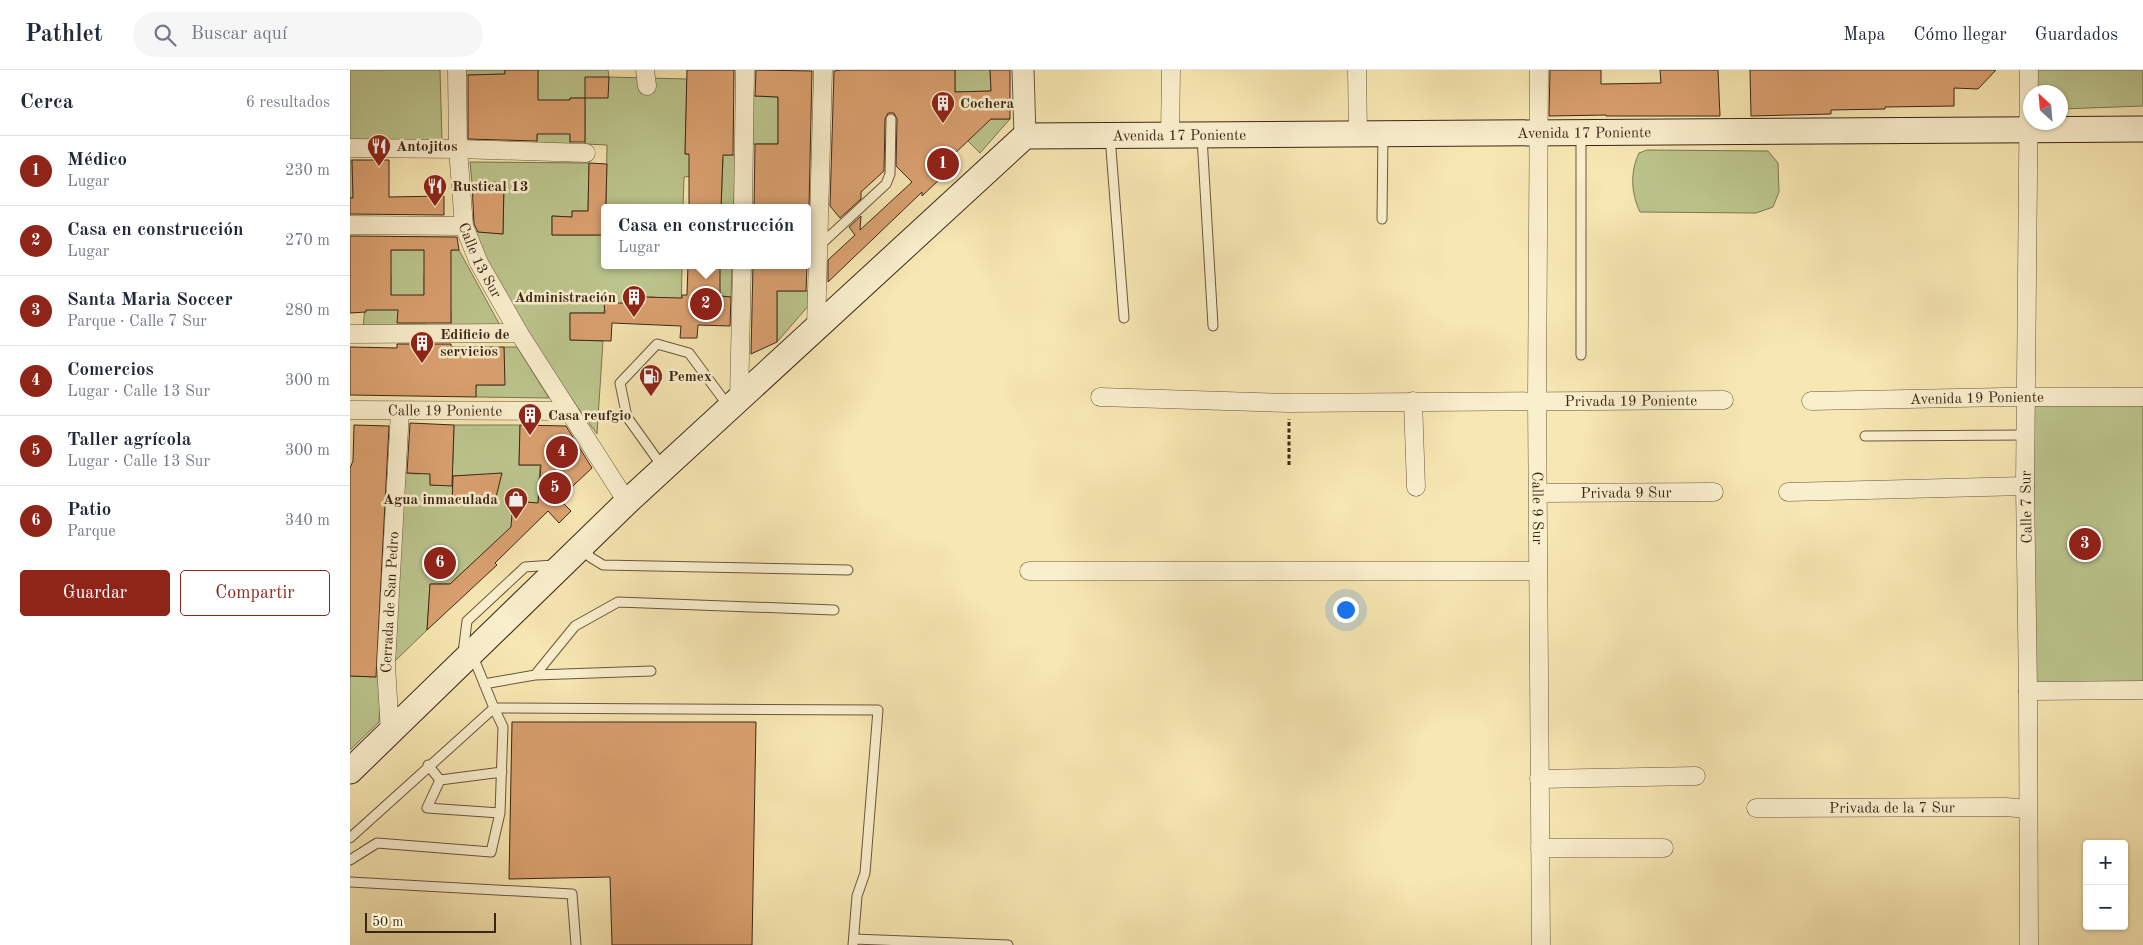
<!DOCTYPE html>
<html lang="es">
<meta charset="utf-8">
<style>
:root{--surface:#fff;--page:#f6f6f7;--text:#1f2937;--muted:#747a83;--line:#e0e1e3;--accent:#8f2418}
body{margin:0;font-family:"Old Standard TT",serif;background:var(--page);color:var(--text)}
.controls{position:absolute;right:15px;bottom:15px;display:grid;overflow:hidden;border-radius:5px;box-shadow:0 1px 4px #0004}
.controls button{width:45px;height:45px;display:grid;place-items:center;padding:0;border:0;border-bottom:1px solid var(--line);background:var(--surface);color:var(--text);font:25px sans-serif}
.compass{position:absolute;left:1673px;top:15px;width:45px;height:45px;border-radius:50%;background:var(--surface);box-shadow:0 1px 4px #0004;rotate:334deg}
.scale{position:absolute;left:15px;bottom:12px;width:131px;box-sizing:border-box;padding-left:5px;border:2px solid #3c2617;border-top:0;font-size:14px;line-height:18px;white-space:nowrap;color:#3c2617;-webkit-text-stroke:4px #faefcd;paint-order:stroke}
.you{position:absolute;left:995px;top:539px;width:18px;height:18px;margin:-12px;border:4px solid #fff;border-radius:50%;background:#1a73e8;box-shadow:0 0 0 8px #1a73e833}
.badge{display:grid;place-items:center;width:32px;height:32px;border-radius:50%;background:var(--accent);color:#fff;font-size:16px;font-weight:700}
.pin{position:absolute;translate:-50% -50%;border:2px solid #fff;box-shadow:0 1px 5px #0006}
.popup{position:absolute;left:251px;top:134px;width:210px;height:65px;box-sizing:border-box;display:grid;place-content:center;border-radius:5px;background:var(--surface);filter:drop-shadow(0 1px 4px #0005);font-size:16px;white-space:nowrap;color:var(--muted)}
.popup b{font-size:19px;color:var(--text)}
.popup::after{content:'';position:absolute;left:50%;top:100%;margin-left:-10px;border:10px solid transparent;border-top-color:var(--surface)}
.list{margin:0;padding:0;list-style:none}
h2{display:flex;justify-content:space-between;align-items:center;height:65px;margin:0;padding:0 20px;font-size:21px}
h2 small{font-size:16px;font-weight:400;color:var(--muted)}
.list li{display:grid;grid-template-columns:32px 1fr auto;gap:15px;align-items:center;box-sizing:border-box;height:70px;padding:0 20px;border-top:1px solid var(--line)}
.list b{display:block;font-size:19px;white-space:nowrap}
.list p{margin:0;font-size:16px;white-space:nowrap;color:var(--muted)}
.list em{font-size:16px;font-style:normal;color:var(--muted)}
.actions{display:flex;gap:10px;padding:15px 20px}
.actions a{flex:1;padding:11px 0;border:1px solid var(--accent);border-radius:5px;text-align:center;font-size:18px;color:var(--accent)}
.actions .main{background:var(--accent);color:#fff}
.icon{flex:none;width:28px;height:28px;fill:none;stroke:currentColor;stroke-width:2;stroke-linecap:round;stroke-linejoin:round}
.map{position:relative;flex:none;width:1793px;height:875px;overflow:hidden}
header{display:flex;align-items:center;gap:30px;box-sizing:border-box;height:70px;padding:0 25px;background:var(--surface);border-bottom:1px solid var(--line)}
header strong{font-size:24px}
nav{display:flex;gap:28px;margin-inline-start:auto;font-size:18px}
.search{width:350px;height:45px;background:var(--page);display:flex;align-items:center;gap:12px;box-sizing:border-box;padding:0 18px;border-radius:28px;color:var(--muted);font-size:19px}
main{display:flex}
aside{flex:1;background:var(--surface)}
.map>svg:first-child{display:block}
</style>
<header>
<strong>Pathlet</strong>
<div class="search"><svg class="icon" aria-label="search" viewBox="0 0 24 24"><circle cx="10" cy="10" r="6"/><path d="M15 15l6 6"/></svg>Buscar aquí</div>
<nav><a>Mapa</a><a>Cómo llegar</a><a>Guardados</a></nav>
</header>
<main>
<aside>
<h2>Cerca<small>6 resultados</small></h2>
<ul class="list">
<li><span class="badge">1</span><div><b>Médico</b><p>Lugar</p></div><em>230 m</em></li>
<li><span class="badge">2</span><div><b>Casa en construcción</b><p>Lugar</p></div><em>270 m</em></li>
<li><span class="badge">3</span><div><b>Santa Maria Soccer</b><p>Parque · Calle 7 Sur</p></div><em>280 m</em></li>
<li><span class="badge">4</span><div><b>Comercios</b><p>Lugar · Calle 13 Sur</p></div><em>300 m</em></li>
<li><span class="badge">5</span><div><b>Taller agrícola</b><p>Lugar · Calle 13 Sur</p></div><em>300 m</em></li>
<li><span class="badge">6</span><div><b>Patio</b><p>Parque</p></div><em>340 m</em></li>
</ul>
<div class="actions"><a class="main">Guardar</a><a>Compartir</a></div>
</aside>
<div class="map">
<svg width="1793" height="875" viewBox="0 0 1793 875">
<rect width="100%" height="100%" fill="#f7e7b2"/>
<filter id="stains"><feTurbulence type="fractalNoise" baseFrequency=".004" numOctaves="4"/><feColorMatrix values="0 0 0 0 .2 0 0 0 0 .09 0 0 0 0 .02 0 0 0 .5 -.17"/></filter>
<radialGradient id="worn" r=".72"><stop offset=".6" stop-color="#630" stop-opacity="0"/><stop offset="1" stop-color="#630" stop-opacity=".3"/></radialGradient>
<path fill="#bcc58d" stroke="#7c7652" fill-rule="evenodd" d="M0 0H90L92 71 0 72Z
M115 0H155V4L116 5Z
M188 0H258L259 7 337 9 335 84H345L344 106 334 107 333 138H256L257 75 235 74V28H220V75H187Z
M605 0H640L641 21 605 22Z
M1684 0H1793V36L1711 39 1710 22H1684Z
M402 26 428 27V74H401Z
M625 49H660L630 83 618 71Z
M1297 80 1418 81 1428 93 1429 122 1423 137 1406 143 1290 142C1281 123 1280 102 1289 83Z
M365 85H385L384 138H371L373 89Z
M0 90H2L3 128H0Z
M120 92 239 93 238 141H222V147L202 146V165H255V195H332L331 255 305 227H292V237H285V233H278L277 240H254V243H220V270L253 271 247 364C199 300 157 233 122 161L153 164 154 113H122Z
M0 180H109L152 259H101V241L74 206V259H13L16 224 41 239V206Z
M367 195H382L381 227 370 226Z
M427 221H459L460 234 427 272Z
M154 277H167L199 328 126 327V315H154Z
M1676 327H1793V620L1678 621Z
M104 355H170L169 395H190L188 433 159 479 139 478 100 514H80L77 560 45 591 52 403 68 404 80 400V415H94L103 392ZM151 404 145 431 102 433 103 406Z
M0 606 31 607 29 652 0 680Z"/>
<path fill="#dba170" stroke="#3c2617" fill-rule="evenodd" d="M155 0H188V30H220V28H235V72H220V64H187V71L118 69V5L155 4Z
M337 0H384L383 85H373L371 138H339V84H335Z
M406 0 462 1 459 138H404L405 74H428V27L405 26Z
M491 0H605V22L641 21 640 0H660V49H641L602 86 607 92 591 108 572 126V122L478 212V190L505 165 499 157 511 146 510 160 562 112 546 96 547 49 544 43H538L535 49 534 101 511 122V129L490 148 480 136 484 1Z
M1200 0H1251V14L1311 13 1310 0H1368L1370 46H1256V45L1199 46Z
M1400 0H1646L1628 19 1604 18V36L1535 37V39L1481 40V44L1401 46Z
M235 7H259L258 28H235Z
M2 90H39V127L94 126V145L0 144V128H3Z
M239 93 257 94 255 165H202V146L222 147V141H238Z
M154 112 153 164 128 162 124 154 122 113Z
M0 166 107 167 109 180H101V253H47L48 240H16V242L0 243ZM41 180H74V225H41Z
M338 195 370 196V226L381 227 380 256 348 255 347 268H330L331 256 262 253 261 271 220 270V243H255L254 233H292V227L332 228V225H337Z
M403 195H457L456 221H427V272L401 284Z
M47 274H101V277H154L155 315H126V327L0 325V277L47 278Z
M60 353 104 355 102 416 80 415V404L57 403Z
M4 355 39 356 26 607 0 606V398L3 391Z
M170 355 216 356 242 398 209 429 221 441 209 453 198 441 145 493 147 495 77 560 80 514H100L161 457 163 431 188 433 191 395H169Z
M152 403 145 431 102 434 103 406Z
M162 652H406L402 875H262L260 807 159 809Z"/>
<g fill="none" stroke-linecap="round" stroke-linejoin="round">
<g stroke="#6b563e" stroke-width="11">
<path id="service" d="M1231 63V285
M760 66 774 248
M852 67 863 256
M1032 149 1033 64
M469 176 536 114 540 104 541 49
M1515 366 1676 365
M312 396 277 347 270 313 307 274 339 283 379 337
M234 477 240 487 253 495 498 500
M113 583 117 551 175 497 203 495
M185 605 301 601
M134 614 185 605 225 556 268 532 484 540
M78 695 90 710 77 738 150 743
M90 710 152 702
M0 768 144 638 122 584
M0 790 27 773 141 782 150 743 153 657 144 638 528 640 515 803 507 826 503 875
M0 812 222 824 226 875
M504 869 658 875"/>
</g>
<g stroke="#6b563e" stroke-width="19">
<g id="minor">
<path id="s1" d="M107 0 108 79 114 156 129 193 169 263 277 432"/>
<path d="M295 0 297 16"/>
<path d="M1007 0 1008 64"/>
<path id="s2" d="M1189 0 1187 330 1191 875"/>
<path d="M820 65 821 0"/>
<path d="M0 78 108 79 236 83"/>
<path d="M393 138 395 0"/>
<path d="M0 155 114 156"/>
<path d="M466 258 473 0"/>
<path d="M0 264 169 263"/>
<path id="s3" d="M750 327 939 333 1374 330"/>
<path d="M389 329 392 195"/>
<path d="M1063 331 1066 417"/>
<path id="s4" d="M1461 331 1655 327H1793"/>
<path id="s5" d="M0 340 219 341"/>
<path d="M1438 422 1675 416"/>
<path id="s6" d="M1188 423 1364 422"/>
<path d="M679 501H1188"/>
<path d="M1678 621 1793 620"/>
<path id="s7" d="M40 663 36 595 50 341"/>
<path d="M1189 709 1346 706"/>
<path id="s8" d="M1406 738 1656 737 1677 739"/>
<path d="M1190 778H1314"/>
<path d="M1679 875 1678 621 1675 416 1679 0"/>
</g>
</g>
<g stroke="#6b563e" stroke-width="23">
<path id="tertiary" d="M673 0 675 66"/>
</g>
<g stroke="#3c2617" stroke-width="27">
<g id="secondary">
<path id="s9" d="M0 701 277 432 675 66 1793 59"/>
</g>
</g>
<path stroke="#3c2617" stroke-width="3" stroke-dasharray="4 2.5" stroke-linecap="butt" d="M939 395V349"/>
<use href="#service" stroke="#faefcd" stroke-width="9"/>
<use href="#minor" stroke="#faefcd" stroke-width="18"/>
<use href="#tertiary" stroke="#faefcd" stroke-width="21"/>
<use href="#secondary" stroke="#faefcd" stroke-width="25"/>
</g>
<defs>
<g id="building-pin" transform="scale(1.25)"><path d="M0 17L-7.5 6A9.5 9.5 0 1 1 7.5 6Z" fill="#8f2418" stroke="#faefcd"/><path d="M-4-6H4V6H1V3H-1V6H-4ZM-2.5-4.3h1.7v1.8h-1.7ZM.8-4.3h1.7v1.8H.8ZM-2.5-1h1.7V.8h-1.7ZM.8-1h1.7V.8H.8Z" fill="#fff"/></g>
<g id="restaurant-pin" transform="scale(1.25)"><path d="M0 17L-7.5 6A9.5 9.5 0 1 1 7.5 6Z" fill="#8f2418" stroke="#faefcd"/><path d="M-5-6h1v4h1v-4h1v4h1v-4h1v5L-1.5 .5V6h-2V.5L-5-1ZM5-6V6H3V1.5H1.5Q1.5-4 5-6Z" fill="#fff"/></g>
<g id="fuel-pin" transform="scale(1.25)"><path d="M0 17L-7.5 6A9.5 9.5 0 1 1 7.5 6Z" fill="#8f2418" stroke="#faefcd"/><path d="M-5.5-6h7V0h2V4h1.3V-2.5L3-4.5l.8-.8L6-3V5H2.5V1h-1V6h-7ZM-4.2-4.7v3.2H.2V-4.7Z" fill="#fff"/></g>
<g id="shop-pin" transform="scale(1.25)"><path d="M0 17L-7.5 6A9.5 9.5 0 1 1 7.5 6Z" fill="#8f2418" stroke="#faefcd"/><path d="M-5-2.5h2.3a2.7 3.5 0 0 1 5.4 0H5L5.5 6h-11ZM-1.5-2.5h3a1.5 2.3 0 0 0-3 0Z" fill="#fff"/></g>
</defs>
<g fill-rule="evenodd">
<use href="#building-pin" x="593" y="33"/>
<use href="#restaurant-pin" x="29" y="76"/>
<use href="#restaurant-pin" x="85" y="116"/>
<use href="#building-pin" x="284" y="227"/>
<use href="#building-pin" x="72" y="273"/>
<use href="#fuel-pin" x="301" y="306"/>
<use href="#building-pin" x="180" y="345"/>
<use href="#shop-pin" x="166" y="429"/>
</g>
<g text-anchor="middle" stroke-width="5" stroke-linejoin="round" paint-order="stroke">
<g font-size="15" font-weight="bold" fill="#3c2617" stroke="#faefcd" text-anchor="start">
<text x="610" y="38">Cochera</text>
<text x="46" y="81">Antojitos</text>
<text x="102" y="121">Rustical 13</text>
<text x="266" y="232" text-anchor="end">Administración</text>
<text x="90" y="269">Edificio de<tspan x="90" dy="17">servicios</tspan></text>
<text x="318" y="311">Pemex</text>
<text x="198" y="350">Casa reufgio</text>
<text x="148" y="434" text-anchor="end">Agua inmaculada</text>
</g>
<g font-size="15" fill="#3c2617" stroke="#faefcd">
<text dy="5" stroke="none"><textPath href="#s9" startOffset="1486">Avenida 17 Poniente</textPath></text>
<text dy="5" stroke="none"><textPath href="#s9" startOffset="1081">Avenida 17 Poniente</textPath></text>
<text dy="5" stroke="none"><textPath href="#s1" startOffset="194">Calle 13 Sur</textPath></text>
<text dy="5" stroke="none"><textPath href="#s4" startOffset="166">Avenida 19 Poniente</textPath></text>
<text dy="5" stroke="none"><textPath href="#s3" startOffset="531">Privada 19 Poniente</textPath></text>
<text dy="5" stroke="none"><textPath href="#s5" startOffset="95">Calle 19 Poniente</textPath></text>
<text dy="5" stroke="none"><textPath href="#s6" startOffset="88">Privada 9 Sur</textPath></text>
<text dy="5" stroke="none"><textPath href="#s2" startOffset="438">Calle 9 Sur</textPath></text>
<text transform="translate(1676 437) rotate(-91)" y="5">Calle 7 Sur</text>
<text dy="5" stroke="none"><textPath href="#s7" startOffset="131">Cerrada de San Pedro</textPath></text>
<text dy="5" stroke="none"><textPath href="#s8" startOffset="136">Privada de la 7 Sur</textPath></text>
</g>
</g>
<rect width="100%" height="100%" filter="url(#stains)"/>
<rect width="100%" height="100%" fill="url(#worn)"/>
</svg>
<div class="controls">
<button>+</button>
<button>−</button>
</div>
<svg class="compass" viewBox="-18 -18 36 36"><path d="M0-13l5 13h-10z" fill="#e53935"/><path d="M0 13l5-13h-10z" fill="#747a83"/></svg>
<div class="scale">50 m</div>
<div class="you"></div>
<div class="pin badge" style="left:593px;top:94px">1</div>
<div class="pin badge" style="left:356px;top:234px">2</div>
<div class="popup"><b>Casa en construcción</b>Lugar</div>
<div class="pin badge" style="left:1735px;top:474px">3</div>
<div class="pin badge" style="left:212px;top:382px">4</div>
<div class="pin badge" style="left:205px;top:418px">5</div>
<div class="pin badge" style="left:90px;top:493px">6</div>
</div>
</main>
